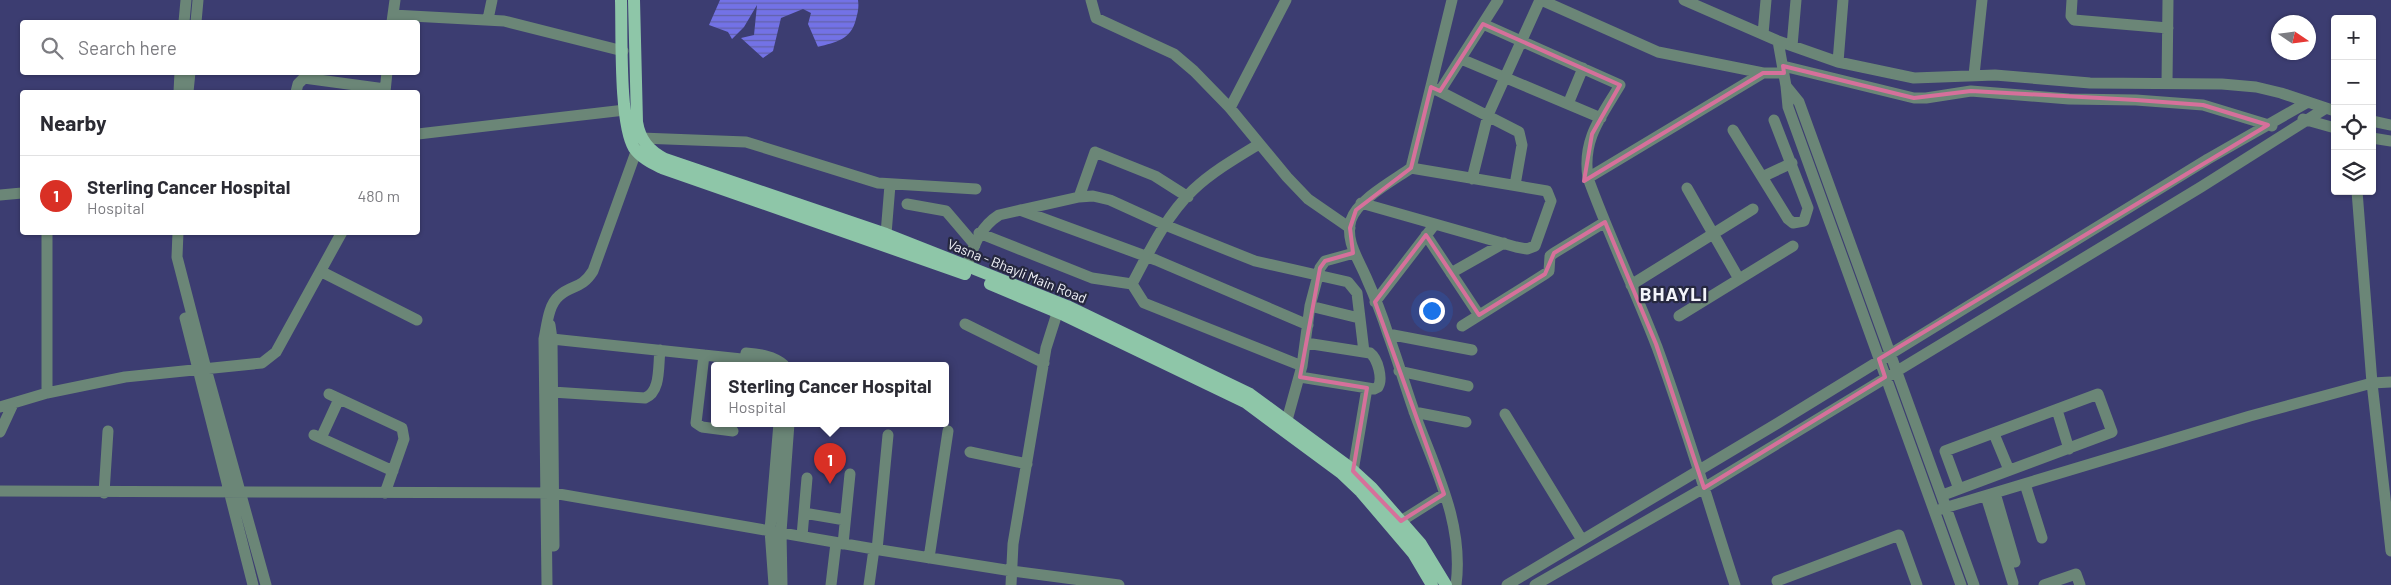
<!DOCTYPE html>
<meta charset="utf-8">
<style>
:root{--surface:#fff;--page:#f7f7f7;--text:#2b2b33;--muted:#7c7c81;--line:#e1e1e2;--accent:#d93025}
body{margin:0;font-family:Barlow,sans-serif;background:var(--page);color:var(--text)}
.controls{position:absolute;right:15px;top:15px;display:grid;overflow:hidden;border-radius:5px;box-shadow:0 1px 4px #0004}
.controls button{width:45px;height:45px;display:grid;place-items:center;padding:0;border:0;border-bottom:1px solid var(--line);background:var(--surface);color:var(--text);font:25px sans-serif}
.compass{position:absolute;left:2271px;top:15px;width:45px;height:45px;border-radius:50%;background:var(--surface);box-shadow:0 1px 4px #0004;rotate:103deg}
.you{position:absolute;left:1431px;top:310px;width:18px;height:18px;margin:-12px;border:4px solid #fff;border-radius:50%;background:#1a73e8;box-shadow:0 0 0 8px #1a73e833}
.badge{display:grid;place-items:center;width:32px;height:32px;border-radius:50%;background:var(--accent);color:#fff;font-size:16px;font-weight:700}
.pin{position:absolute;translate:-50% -41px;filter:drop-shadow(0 1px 2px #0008)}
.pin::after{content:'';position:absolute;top:26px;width:18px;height:15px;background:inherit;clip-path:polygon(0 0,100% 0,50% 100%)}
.popup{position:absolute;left:711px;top:362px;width:238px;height:65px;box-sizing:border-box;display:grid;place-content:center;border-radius:5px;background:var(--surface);filter:drop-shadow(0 1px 4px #0005);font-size:16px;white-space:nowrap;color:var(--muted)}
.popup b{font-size:19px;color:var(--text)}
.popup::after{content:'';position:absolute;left:50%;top:100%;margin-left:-10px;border:10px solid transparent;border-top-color:var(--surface)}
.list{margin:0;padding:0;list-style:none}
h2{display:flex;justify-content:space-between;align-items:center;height:65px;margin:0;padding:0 20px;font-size:21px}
h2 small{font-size:16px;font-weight:400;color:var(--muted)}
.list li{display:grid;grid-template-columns:32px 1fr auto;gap:15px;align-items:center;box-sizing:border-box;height:80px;padding:0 20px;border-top:1px solid var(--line)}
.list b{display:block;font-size:19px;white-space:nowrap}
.list p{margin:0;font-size:16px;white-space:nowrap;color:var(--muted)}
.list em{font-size:16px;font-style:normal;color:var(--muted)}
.icon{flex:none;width:28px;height:28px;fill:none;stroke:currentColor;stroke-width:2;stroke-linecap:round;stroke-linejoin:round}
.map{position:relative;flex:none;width:2391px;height:585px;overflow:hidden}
.search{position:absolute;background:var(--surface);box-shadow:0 1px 4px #0004;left:20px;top:20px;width:400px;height:55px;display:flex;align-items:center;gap:12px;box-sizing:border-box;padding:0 18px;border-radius:5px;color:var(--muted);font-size:19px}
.panel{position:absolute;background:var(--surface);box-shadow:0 1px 4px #0004;left:20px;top:90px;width:400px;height:145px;border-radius:5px}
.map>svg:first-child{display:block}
</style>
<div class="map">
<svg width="2391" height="585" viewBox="0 0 2391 585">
<defs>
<pattern id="water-rules" width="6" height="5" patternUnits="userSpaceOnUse" patternTransform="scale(1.25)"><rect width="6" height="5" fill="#7372e6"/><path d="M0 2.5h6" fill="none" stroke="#6262a8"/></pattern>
</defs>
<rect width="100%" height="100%" fill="#3c3d71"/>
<path fill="url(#water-rules)" d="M720 0H858C859 7 858 12 856 19 851 40 836 42 818 47L808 24 811 13 803 9 781 18 773 51 763 58 741 38 754 35 757 5 744 27 732 39 728 32 709 25Z"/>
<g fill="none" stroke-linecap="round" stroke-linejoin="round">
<path stroke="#6b8677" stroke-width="11" d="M1091 0 1096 18 1174 54 1194 71 1230 108 1287 177 1308 199 1350 228
M1452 0 1411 168C1394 180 1357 200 1351 220 1345 241 1358 258 1366 277 1374 295 1382 315 1388 334 1398 361 1406 389 1416 417 1436 471 1464 525 1456 585
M1541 0 1658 52 1763 73H1784
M1684 0 1778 41 1838 62 1914 78 1995 75 2090 83 2222 84 2256 87 2281 93 2335 111
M2072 0 2071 16 2074 20 2168 28
M393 15 504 21 623 51
M488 19 492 0
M184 22 186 0
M196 22 198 0
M392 22 395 0
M1483 24 1620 85C1601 117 1582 139 1588 178 1609 236 1635 290 1657 347 1686 426 1709 505 1735 585
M1763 34 1766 0
M1778 41 1786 86 1788 107 1961 585
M1792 46 1796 0
M1461 59 1601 118
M1838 62 1843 0
M1783 66 1914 98H1926L1971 91 2069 99 2136 100 2203 105 2272 126
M1974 75 1982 0
M2167 83 2168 0
M1786 86 1799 102 1974 585
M1431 87 1519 132 1522 145 1515 185
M1440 91 1498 0
M179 92 180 72
M188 92 190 72
M296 92 298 84 304 78 385 89
M385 92 387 72
M1568 104 1583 68
M1230 108 1286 0
M2303 119 2335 128
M2372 121 2391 125
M1733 130 1788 219 1793 223 1804 221 1808 208 1774 120
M418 134 625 110
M2372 138 2391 141
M1762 177 1792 163
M1588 178 1763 73
M1472 179 1488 115 1540 0
M1687 188 1739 279
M2357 191 2372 383 2391 551
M0 195 22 193
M1079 197 1095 152 1155 176 1188 197
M1361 203 1516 247 1527 249 1535 246 1551 201 1547 191 1411 168
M907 204 946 211 975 245
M1020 210 1156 260 1308 325
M47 232V393
M178 232 177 257 206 369 266 585
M979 233 1092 278 1132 284 1144 303 1302 366
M886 234 890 185
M1426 235 1479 315
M322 272 417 320
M964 273C973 250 977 229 999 215L1079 197 1093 196 1110 200 1165 225 1255 261 1348 282 1357 293 1364 352
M1451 273 1504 243
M1132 284C1149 252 1166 216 1193 190 1212 172 1236 158 1259 144
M1631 285 1753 209
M1375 302 1435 224
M1310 306 1359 318
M1679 316 1793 246
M185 318 253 585
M965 324 1044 363
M550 325 552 339 554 546
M1462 326 1545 274 1549 271 1550 256 1554 253 1605 222
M1388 334 1472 350
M552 339 751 360 766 365
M746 353C759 354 774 356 784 365
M704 355 696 423 702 427 733 431
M1399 371 1468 386
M1300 377 1374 389 1378 387C1383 379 1378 359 1370 353L1306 343
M552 392 645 398C661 392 658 366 660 350
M329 394 402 428 404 439 385 493
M0 407 47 393 125 377 262 363 276 352 342 232
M2057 410 2069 449
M1414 412 1466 422
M1505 414 1582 540
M1287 420 1302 366 1310 306 1320 268 1325 261 1354 253
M0 432 13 404
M1994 434 2009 470
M314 435 393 471
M321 438 339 399
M970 452 1027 464
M1353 471 1367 388
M2025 484 2042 538
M0 491 553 493 874 549 1012 571 1119 585
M104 493 108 431
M1995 493 2015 562
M1943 495 1959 489 2112 432 2098 394 1945 451 1959 489
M1986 496 2013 583
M1941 509 2250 416 2372 383 2391 382
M804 513 845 520
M1401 521 1444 494
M802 536 807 478
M843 544 850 474
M877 550 888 435
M929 558 948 431
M1777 581 1899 535 1917 585
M547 585 544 339C547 326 548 305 559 296 572 284 581 290 593 271L641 138 746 142 878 183 976 189
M774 585 770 530 779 423
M782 585 781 532 789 423
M831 585 836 543
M869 585 874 549
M1011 585 1013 544 1046 348 1060 304
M1507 585 1778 423 2208 159 2308 102
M1535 585 1704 488 2201 187 2326 108
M2044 585 2076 574 2080 585"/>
<path stroke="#8ec6a8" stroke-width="12" d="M621 0C622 32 619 124 634 148 641 158 652 163 662 168L965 274
M634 0 637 122C640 140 649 151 665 159L886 234 967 266 1067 306 1250 394 1348 466 1372 488 1421 544 1446 585
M990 284 1064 315 1245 402 1341 473 1361 492 1413 553 1432 585"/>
</g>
<path fill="none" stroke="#d6709b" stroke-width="4" stroke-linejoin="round" d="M1483 24 1620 85 1592 134 1584 181 1763 73H1784L1783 66 1914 98 1971 91 2136 100 2203 105 2268 125 1879 359 1885 377 1704 488 1656 344 1605 222 1554 253 1545 274 1479 315 1426 235 1375 302 1444 494 1401 521 1353 471 1367 388 1300 377 1320 268 1325 261 1353 253 1350 228 1356 210 1411 168 1431 87 1440 91Z"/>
<g text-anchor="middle" stroke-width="4.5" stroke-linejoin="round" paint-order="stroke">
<g font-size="14" fill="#f3f4fa" stroke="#26283f">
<text transform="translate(1017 271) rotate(22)" y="5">Vasna - Bhayli Main Road</text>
</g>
<g font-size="19" font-weight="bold" letter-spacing="1" fill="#f3f4fa" stroke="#26283f">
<text x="1674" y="301">BHAYLI</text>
</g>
</g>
</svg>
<div class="controls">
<button>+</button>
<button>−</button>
<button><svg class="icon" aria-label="locate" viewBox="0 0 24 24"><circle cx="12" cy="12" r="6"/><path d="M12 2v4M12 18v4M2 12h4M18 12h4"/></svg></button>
<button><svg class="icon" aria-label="layers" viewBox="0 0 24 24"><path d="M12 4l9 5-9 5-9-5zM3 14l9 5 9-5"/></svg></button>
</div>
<svg class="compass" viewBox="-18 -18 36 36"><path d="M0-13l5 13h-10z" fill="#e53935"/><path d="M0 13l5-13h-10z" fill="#7c7c81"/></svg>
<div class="you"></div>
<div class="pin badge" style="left:830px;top:484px">1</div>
<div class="popup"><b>Sterling Cancer Hospital</b>Hospital</div>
<div class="search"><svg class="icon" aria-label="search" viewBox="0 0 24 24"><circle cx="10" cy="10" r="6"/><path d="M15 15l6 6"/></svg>Search here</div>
<section class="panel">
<h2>Nearby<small></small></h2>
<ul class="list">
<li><span class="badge">1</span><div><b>Sterling Cancer Hospital</b><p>Hospital</p></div><em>480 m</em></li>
</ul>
</section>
</div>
